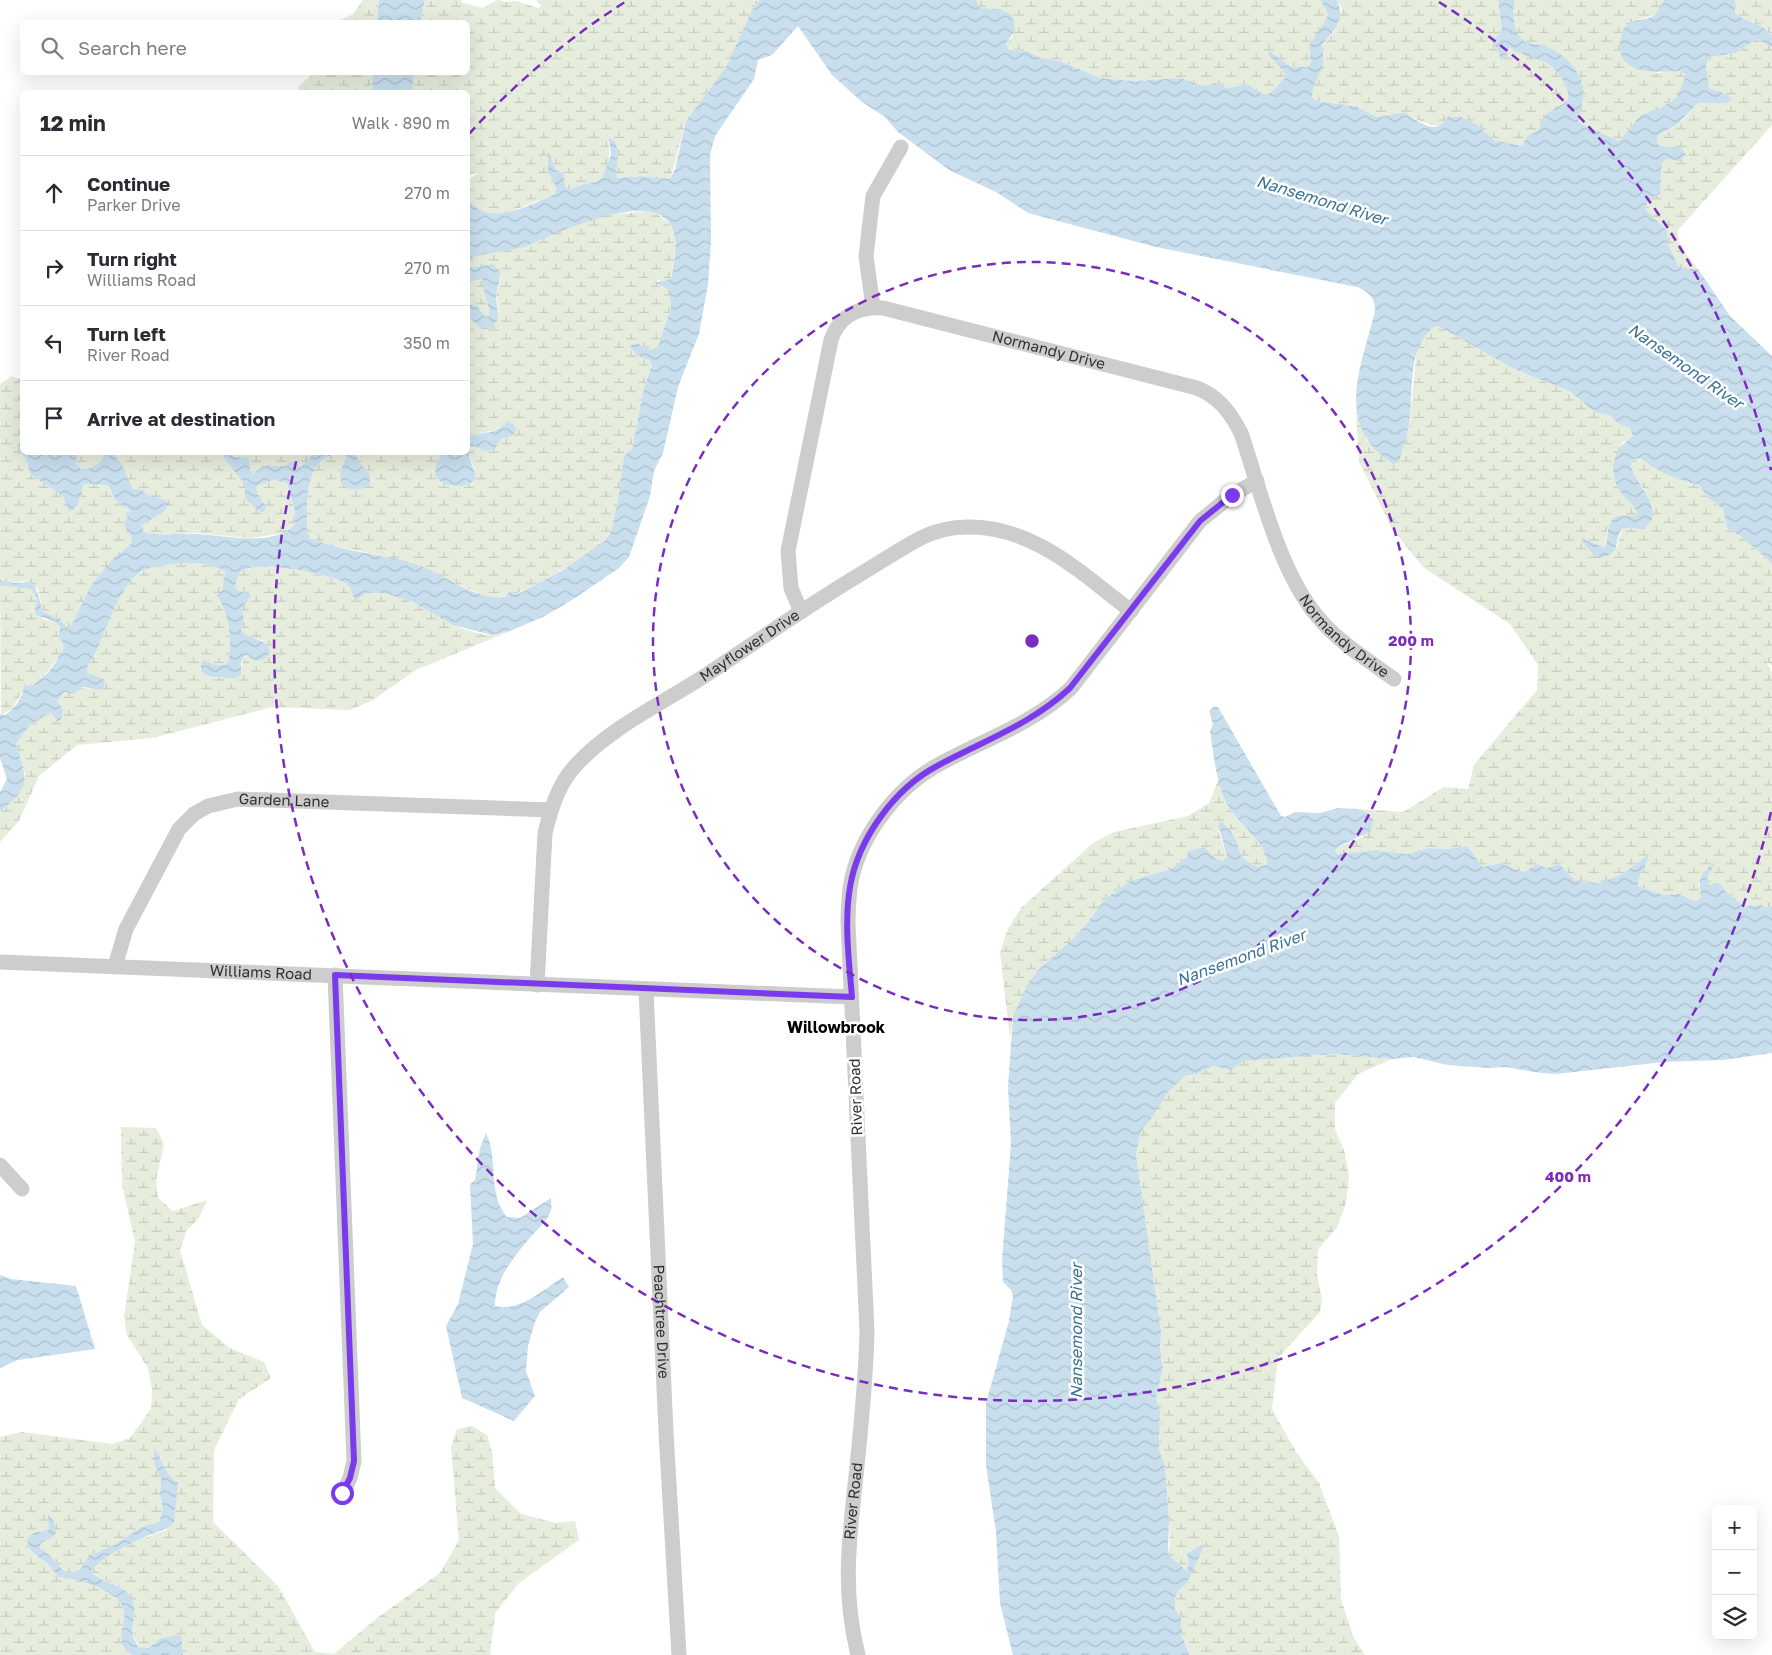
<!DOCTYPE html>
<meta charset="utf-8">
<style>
:root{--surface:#fff;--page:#f2f2f3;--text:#2b2b33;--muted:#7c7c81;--line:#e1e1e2}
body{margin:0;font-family:"Golos Text",sans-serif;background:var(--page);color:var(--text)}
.controls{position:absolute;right:15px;bottom:15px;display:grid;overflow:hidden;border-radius:8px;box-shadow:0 5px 20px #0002}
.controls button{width:45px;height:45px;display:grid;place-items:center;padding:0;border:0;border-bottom:1px solid var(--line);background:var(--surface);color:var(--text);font:25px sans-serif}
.stop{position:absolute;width:15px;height:15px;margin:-11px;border:4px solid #7c3aed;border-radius:50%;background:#fff}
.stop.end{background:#7c3aed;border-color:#fff;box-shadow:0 1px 5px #0008}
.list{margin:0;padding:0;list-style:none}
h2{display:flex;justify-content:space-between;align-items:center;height:65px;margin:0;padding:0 20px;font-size:21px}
h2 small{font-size:16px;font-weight:400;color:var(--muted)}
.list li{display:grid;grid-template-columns:32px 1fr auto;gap:15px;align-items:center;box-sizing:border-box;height:75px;padding:0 20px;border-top:1px solid var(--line)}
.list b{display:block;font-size:19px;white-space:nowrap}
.list p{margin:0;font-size:16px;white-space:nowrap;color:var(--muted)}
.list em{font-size:16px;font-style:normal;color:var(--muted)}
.icon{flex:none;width:28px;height:28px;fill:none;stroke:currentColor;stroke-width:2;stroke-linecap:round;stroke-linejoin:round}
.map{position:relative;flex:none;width:1772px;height:1655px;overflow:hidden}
.search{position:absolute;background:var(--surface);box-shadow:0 5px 20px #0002;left:20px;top:20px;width:450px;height:55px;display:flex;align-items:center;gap:12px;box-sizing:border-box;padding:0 18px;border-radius:8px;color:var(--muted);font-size:19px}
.panel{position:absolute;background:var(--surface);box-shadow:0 5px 20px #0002;left:20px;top:90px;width:450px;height:365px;border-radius:8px}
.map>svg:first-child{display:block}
</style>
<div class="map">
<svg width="1772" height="1655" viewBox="0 0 1772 1655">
<defs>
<pattern id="wetland-marsh" width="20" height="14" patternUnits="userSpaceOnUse" patternTransform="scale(1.25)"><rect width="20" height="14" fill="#e6eddd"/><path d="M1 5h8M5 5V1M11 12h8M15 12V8" fill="none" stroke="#c6ccbe"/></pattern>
<pattern id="water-waves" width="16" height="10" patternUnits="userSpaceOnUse" patternTransform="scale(1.25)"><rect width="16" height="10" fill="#c9dfee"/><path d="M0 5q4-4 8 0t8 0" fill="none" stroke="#adc0cc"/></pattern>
</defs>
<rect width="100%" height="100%" fill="#fff"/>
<path fill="url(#wetland-marsh)" d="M363 0H379L377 22H336L353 14Z
M425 0H461L463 3 483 8 497 0 506 2 516 1 538 8 541 6 536 0H760L752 10 727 65 686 121 670 180 642 176 615 178 618 151 608 141C611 153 610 177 595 182 586 185 578 187 569 190L565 186 564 173 556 170 548 151V172L556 188 555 194 499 216 474 209 468 199V180L479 173 468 175V92H412L414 73 468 72V22H420Z
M976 0H1321L1328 15 1309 46 1311 62 1308 67 1290 66 1271 52 1266 51 1288 76 1270 93 1263 94 1247 84 1228 88 1215 83 1203 86 1180 78 1135 81 1100 78 1060 61 1038 57 1027 51 1009 50 1006 44 1013 36 1000 9 980 8Z
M1337 0H1498L1502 30 1497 48 1501 61 1504 59 1510 46C1530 63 1551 55 1564 83 1568 91 1569 94 1567 102L1550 111 1539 130 1527 136 1522 146 1494 140 1478 125C1447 126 1431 131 1405 112L1377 117 1357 107 1319 101 1311 98C1314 75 1328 73 1322 46L1334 32 1342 9Z
M1515 0H1664L1655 15 1636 20 1655 73 1681 71 1687 75 1677 97 1662 107 1641 115 1619 141 1578 122 1583 101 1545 46C1539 45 1530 45 1525 42 1513 36 1512 12 1515 0Z
M1735 0H1772V36C1760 21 1749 24 1735 13Z
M1756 39 1772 47V125L1677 231 1680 246 1698 269H1684L1678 265 1668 244 1666 231 1646 210 1647 201 1660 194 1662 162 1681 147 1659 146 1657 141 1658 135 1678 125 1698 103H1725L1726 94 1709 89 1706 66 1709 57 1736 53Z
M315 72 372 73 373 92H298L299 86Z
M648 211C684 222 675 249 671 279L667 282 657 280V285L669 290 671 307 658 348 650 350 637 343 638 356 650 360 652 365 644 388 632 449 624 456C623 471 617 520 610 533 600 550 520 598 500 598 485 598 471 590 457 584 433 572 410 562 383 556 358 550 334 548 310 538L308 533C306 505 303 453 343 454L346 458 340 470 370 474 358 461 356 452 444 453 436 463 475 470 468 452 469 448 474 446 485 451 510 422 494 430 470 436 468 431V316L481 329 499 313 496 294 501 278 493 264 472 267 469 265V262L473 257 608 215Z
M483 279C483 292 490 305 489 315L486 317 476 305 468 303V282Z
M1435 326 1442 328 1512 368 1571 392 1594 412 1609 415 1620 425 1630 428 1633 436 1622 443V493L1636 508 1638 514 1635 516H1619L1608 528 1604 548 1581 537 1592 553 1617 547 1622 528 1644 529 1646 492C1640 483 1627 472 1632 460L1640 458C1659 473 1676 479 1699 485L1708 498 1723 509 1727 528 1745 539 1772 564V666L1767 662 1772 673V908L1761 905 1744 906 1726 892 1720 883 1709 886 1707 878 1715 862 1699 884 1701 898 1695 901 1679 894 1664 895 1638 886C1637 874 1649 867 1648 855L1622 874 1597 885 1588 881 1577 882 1559 864 1547 868 1537 864 1524 872 1500 863 1483 867 1466 846 1445 849 1429 848 1407 854 1376 850 1338 854 1335 851 1338 847 1363 837 1370 814 1358 809 1403 812 1444 787 1468 789 1474 765 1537 690 1538 665 1510 624 1424 568 1392 529 1359 461 1356 410 1367 441 1409 427 1417 349 1426 333Z
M12 376 22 380V438L17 447 27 460 30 474 78 505 84 484 108 485 116 501 130 510 125 525 132 538 131 544C98 572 88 592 69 631L60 619 43 612 38 589 25 581 9 583 0 580V384Z
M232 452 314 453 301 468 263 466 253 475Z
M78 453H105C101 465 93 468 81 469L75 463Z
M115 453H224V458L245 485V499L266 506 256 492 257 486 273 480 287 483 295 512 294 526 285 533 250 538 194 533 155 535 144 532 141 529 142 525 164 512 165 500C150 498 132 495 126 478 122 466 125 467 115 458Z
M182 561 216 567 225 571 222 590 217 596C229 615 233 641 228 662L224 665 211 664 200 668C208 683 227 676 241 675 241 654 250 654 264 641L246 636 241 631 244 618 241 609 247 592 237 591 235 587C237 583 238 576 241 573 253 557 332 574 347 585 351 588 347 587 352 590 363 595 375 591 386 593 423 601 452 633 491 635 497 635 504 632 510 631L416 670 373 700 350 710 273 707 152 738 77 745 39 776 19 821 0 842V812L11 803 25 774 16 744 30 725 50 713 58 721 57 701C69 686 80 687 99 690L105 680 87 672V668C108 637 110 592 144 571 154 565 170 564 182 561Z
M0 586 31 589 37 598 35 609 43 619 56 622 60 628 65 645 60 655 40 681 24 689 12 709 1 715Z
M1218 780C1222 789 1225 800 1230 809 1240 827 1266 842 1267 864L1258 867C1240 858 1239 853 1233 834L1218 830 1227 857 1223 861 1188 856 1171 869 1130 881 1105 899 1081 931 1038 970 1013 1016 1010 1038 1000 952 1008 929 1021 908 1093 843 1114 832 1188 816 1209 803Z
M1334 1054 1392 1059 1358 1074 1335 1103V1129L1345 1153 1349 1178 1346 1203 1337 1227 1318 1250 1317 1275 1322 1300 1320 1312 1278 1358 1272 1409 1296 1452 1319 1483 1339 1536 1341 1599 1353 1636 1365 1655H1190L1181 1634V1617L1175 1609V1598L1178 1591 1187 1583 1189 1565 1186 1570 1168 1555 1170 1545 1169 1521 1165 1466 1159 1450 1160 1410 1156 1398 1163 1368 1160 1351 1161 1331 1136 1154 1141 1132 1154 1115 1168 1092 1185 1076 1197 1074 1213 1066 1232 1070 1243 1061Z
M121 1127 156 1128 164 1144 156 1180 158 1198 173 1211 207 1200 199 1218 186 1231 180 1250 202 1325 230 1348 264 1362 271 1378 239 1399 214 1450 213 1522 278 1586 315 1652 334 1654 377 1618 440 1573 459 1540 451 1447 457 1429 472 1426 487 1435 492 1452 495 1488 521 1514 556 1523 575 1521 579 1540 519 1583 495 1613 490 1655H183L182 1638 178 1635 161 1638 148 1648 140 1647C124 1628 144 1611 125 1591 116 1582 100 1581 91 1571 110 1551 140 1539 166 1530L167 1475 160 1456 154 1464 161 1479 160 1495 163 1508 159 1522 141 1527 114 1545 88 1556 80 1570 69 1574C57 1567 52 1555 40 1548L41 1543 53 1537 49 1514V1529C44 1532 38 1531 33 1533 16 1544 41 1559 48 1564 52 1568 55 1573 58 1577 76 1579 124 1590 124 1614 124 1629 113 1645 133 1655H0V1437L22 1432 112 1444 130 1438 151 1409 152 1390 148 1368 127 1335 124 1317 135 1242 122 1185Z"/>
<path fill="url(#water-waves)" d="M379 0H425L420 22H377Z
M760 0H976L980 8 1000 9 1012 15 1015 30 1006 44 1009 50 1027 51 1038 57 1060 61 1100 78 1135 81 1180 78 1203 86 1215 83 1228 88 1247 84 1263 94 1270 93 1287 76 1266 51 1271 52 1290 66 1308 67 1311 62 1309 46 1328 15 1321 0H1337C1346 18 1334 32 1322 45 1328 75 1313 75 1312 98L1319 101 1357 107 1377 117 1405 112C1412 117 1429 131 1439 126 1442 125 1445 120 1447 117H1461L1478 125 1494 140 1522 146 1527 136 1539 130C1540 114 1555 108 1567 102 1569 94 1568 91 1564 83 1551 55 1531 63 1510 47L1504 59 1501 61 1497 48 1492 42 1502 30 1498 0H1515C1512 12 1513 32 1523 40 1528 45 1538 44 1545 46 1562 52 1580 69 1583 87 1585 99 1580 111 1578 122L1619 141 1641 115 1662 107 1677 97 1686 75 1681 71C1659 72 1618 76 1620 44 1621 38 1622 30 1626 26 1634 18 1646 21 1655 15L1664 0H1735V13C1750 25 1759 20 1772 36V47L1756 39 1736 53 1709 57 1706 66 1709 88 1726 94 1732 100 1725 103H1698L1677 125 1658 135 1657 141 1659 146 1681 147 1686 155 1679 161 1668 159 1662 162 1660 194 1647 201 1646 210 1667 231 1668 244 1678 265 1684 269H1698L1730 316 1772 356V564L1745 539 1727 528 1723 509 1708 498 1699 485C1676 479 1659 473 1640 458L1632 460C1625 475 1657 494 1652 520L1644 529 1622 528C1613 543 1622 554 1599 558 1591 553 1584 546 1581 537L1604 548C1610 538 1604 522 1618 516 1625 514 1632 518 1638 514 1635 506 1628 501 1623 495 1606 474 1612 450 1633 436L1630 428 1620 425 1609 415 1594 412 1571 392 1512 368 1442 328 1435 326C1406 347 1414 392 1409 424 1407 437 1402 450 1399 462L1393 464C1333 424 1361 368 1375 311 1375 297 1370 293 1357 287L1156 247 1028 213 996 192 949 170 898 132 885 117 862 102 832 75 798 26 772 55 758 60 754 79 715 136 710 155 711 241 708 284 699 334 678 387 663 453 654 471 650 496 629 557 619 568 572 600 543 617 510 631 492 635 453 625 412 602 385 593H366L355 601C353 596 352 588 346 584 330 574 261 560 244 570 238 573 237 581 235 587L238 591 247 592 251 596 241 609 244 618 241 631C250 641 267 637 270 652 265 661 256 664 248 655L245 656 241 662V675L235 679C223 675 198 682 201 663L205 659 211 664 224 665 228 662C233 641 229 614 217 596L222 590 225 571C207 563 185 561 166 565 160 567 153 567 147 569 115 582 106 641 87 668V672L105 680 104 687 99 690 83 687 73 694 65 692 57 701 63 710 61 720 58 721 50 713 30 725 16 744C27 780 32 786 0 812V792L7 779 0 758V714L5 715C15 708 24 696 24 684L31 686C47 678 58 660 65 645L59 638 60 628 56 622 36 615 35 609 37 598 31 589 0 586V580C30 591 31 564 43 612L60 619 69 630 92 584 113 559 131 544 132 538 124 525 130 510 116 501 108 485 84 484 78 505 69 512 63 496 30 474 27 460 17 447 22 438V452L78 453 75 463 81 469C93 468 101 465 105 453H115L116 458C127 468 125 476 133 489L142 490C151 500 160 495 169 503L164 512 142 525 144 532C160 537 176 533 193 534 225 534 267 548 294 526L295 512 287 483 273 480 257 486 256 492 266 506 265 511 262 513 245 499V485L224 458V453H232L235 457 249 458 250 470 253 474 263 466H285L291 461 301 467 314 453H356L358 461 370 474V485C360 491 351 491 342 485 338 474 341 468 346 458L343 454C303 453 306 505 308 533L310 538C345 553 384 553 421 566 447 576 476 601 506 597L510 591 515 594 520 593 563 570 604 541 611 532 618 501 624 456 632 449 644 388 652 365 649 360 638 356 629 346 637 343 650 350 658 347 671 307 669 290 655 283 671 279C674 262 680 238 669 223 646 190 554 235 526 246 509 252 490 252 473 257L469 262V265L473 267 493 264 500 271C501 280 497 287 496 295 496 309 503 318 491 329H481L468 316V303L476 305 486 317 489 315C490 306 483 292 482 279L468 282V199C489 229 528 205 555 194L556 188 548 172V150L556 170 564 173 565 186 569 190 584 184 596 182 602 178 611 155 609 138 615 141 618 151 616 178 642 176 670 179 675 169 686 121 727 65 752 10Z
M372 73H414L412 92H373Z
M509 422 514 425 516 430 512 436 501 439 494 450 485 451 474 446 469 448C467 457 475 468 476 479 465 489 444 488 435 476L436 463 444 453 468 452V431L470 436 494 431Z
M1214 706 1218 707 1281 816 1285 817 1295 812 1320 813 1338 808 1358 809 1370 814 1373 823 1371 831 1338 847 1335 851 1338 854 1376 850 1407 854 1429 848 1445 849 1467 846 1483 867 1500 863 1524 872 1537 864 1547 868 1559 864 1577 882 1588 881 1597 884 1622 874 1648 855C1649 867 1637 873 1638 886L1664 895 1679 894 1695 901 1701 898C1698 877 1700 874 1716 861L1707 878 1709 885 1720 883 1726 892 1744 906 1761 905 1772 908V1053L1723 1060 1664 1062 1556 1074 1541 1073 1505 1067 1488 1068 1448 1065 1413 1057 1392 1059 1334 1054 1243 1061 1232 1070 1213 1066 1197 1074 1185 1076 1168 1092 1154 1115 1141 1132 1136 1154 1161 1331 1160 1351 1163 1368 1156 1398 1160 1410 1159 1450 1165 1466 1169 1521 1168 1555 1186 1570 1189 1565 1187 1554 1201 1545 1204 1546 1187 1583 1178 1591 1175 1598V1609L1181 1617V1634L1190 1655H1013L1000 1603 996 1532 986 1465V1403L1009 1321 1013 1296 1011 1290 1003 1282 1002 1260 1011 1143 1008 1087 1013 1016 1028 984 1038 970 1081 931 1105 899 1130 881 1171 869 1188 856 1187 852 1204 847 1216 859 1223 861 1227 857 1218 824 1221 821C1225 825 1229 829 1232 833 1244 852 1233 855 1258 867L1267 864C1266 842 1241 827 1230 809 1216 786 1214 757 1210 731L1213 724 1209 711Z
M486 1133C499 1160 487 1193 507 1217L520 1218 551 1198C551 1202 552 1207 551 1210 549 1218 541 1226 535 1232 517 1253 495 1277 495 1306 520 1312 543 1290 563 1277L569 1287 540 1312 535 1322 528 1346 526 1371 535 1396 514 1421 462 1398 446 1326 458 1304 473 1244 470 1184 475 1180 480 1148Z
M0 1275 11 1279 76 1286 95 1349 18 1360 0 1368Z
M154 1448C165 1463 162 1471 178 1483L174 1522C165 1531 155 1532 143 1538 126 1546 104 1556 91 1571 101 1583 121 1583 130 1596 142 1613 124 1629 139 1647L148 1648 161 1638 178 1635 182 1637 183 1655H133C113 1645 124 1629 124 1614 124 1590 76 1579 58 1577 55 1573 52 1568 48 1564 41 1559 16 1544 33 1533 38 1531 44 1532 49 1529L48 1513 54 1522 56 1533 53 1537 41 1543 40 1548C52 1555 57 1567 69 1574L80 1570 88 1556 114 1545 141 1527 159 1522 163 1508 160 1495 161 1479 154 1464Z"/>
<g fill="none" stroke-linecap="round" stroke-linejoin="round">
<g stroke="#cdcdcd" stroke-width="15">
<path d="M873 307 866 256 873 196 901 147"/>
<path id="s1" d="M801 612 791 588 788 551 831 340C839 316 858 306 883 308L1197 388C1219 397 1230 412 1241 433 1260 489 1279 571 1317 616 1338 642 1368 660 1394 679"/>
<path id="s2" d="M0 962 851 997"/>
<path id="s3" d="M115 966 126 929 179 829 194 814 208 806 238 799 551 810"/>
<path d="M335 975 354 1461 350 1478 343 1493"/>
<path id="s4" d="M537 985 545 833C551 809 558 784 576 765 611 727 663 703 706 675 759 640 810 604 864 572 884 560 903 547 923 537 936 531 953 527 967 527 1034 526 1081 573 1131 611"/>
<path id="s5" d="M646 990 666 1432 679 1655"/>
<path d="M0 1165 22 1189"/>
<path id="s6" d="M858 1655C842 1592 849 1539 856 1476 861 1428 866 1380 867 1331L848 922C848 911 849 899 850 888 857 840 894 790 936 766 982 740 1032 725 1071 688L1200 521 1232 495 1257 481"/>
</g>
</g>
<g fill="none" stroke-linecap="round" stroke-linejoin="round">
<path stroke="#7c3aed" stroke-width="6" d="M342 1493 350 1478 354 1461 335 975 852 997C849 961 844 923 850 887 858 839 894 789 937 766 983 741 1032 724 1070 688L1200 521 1232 495"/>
</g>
<g fill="none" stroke="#7b2cbf" stroke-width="2.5" stroke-dasharray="9 6">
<circle cx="1032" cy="641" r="379"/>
<path d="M1771 812A758 758 0 1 1 297 458M469 134A758 758 0 0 1 625 2M1439 2A758 758 0 0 1 1771 470"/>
</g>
<g text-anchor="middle" stroke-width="5" stroke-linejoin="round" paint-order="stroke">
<g font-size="15" fill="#303030" stroke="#fff">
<text dy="5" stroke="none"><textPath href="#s1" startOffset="516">Normandy Drive</textPath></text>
<text dy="5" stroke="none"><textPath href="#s1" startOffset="966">Normandy Drive</textPath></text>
<text dy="5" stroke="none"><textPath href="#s4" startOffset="439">Mayflower Drive</textPath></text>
<text dy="5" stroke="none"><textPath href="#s3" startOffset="266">Garden Lane</textPath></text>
<text dy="5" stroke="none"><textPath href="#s2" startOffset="261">Williams Road</textPath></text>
<text transform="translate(856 1097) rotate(-92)" y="5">River Road</text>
<text dy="5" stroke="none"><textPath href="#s5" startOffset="332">Peachtree Drive</textPath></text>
<text dy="5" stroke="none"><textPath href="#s6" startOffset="155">River Road</textPath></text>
</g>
<g font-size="16" font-style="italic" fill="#397296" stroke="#fff">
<text transform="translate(1322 200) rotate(17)" y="6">Nansemond River</text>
<text transform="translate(1686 366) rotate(35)" y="6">Nansemond River</text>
<text transform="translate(1241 957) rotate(-20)" y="6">Nansemond River</text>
<text transform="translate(1076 1331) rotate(-90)" y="6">Nansemond River</text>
</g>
<g font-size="16" font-weight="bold" fill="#000" stroke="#fff">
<text x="836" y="1033">Willowbrook</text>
</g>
</g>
<circle cx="1032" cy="641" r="8" fill="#7b2cbf" stroke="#fff" stroke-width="2.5"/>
<g font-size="15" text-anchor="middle" font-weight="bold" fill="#7b2cbf" stroke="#fff" stroke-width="5" stroke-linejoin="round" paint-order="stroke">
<text x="1411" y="646">200 m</text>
<text x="1568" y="1182">400 m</text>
</g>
</svg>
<div class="controls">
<button>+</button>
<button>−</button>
<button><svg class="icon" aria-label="layers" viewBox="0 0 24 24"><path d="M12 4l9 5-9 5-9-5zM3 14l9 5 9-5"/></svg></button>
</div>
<div class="stop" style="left:342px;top:1493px"></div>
<div class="stop end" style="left:1232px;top:495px"></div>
<div class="search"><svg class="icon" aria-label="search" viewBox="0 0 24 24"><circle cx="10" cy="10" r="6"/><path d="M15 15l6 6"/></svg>Search here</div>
<section class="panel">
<h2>12 min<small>Walk · 890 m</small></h2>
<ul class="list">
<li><svg class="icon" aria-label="ahead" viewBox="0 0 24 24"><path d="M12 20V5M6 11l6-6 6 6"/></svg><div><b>Continue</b><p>Parker Drive</p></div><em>270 m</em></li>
<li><svg class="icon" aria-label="right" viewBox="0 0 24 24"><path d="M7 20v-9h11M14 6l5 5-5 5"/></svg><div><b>Turn right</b><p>Williams Road</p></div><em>270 m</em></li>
<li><svg class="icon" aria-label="left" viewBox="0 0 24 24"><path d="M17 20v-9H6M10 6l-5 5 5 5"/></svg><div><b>Turn left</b><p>River Road</p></div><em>350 m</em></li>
<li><svg class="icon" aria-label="arrive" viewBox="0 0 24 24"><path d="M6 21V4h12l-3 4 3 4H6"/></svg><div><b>Arrive at destination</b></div></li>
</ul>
</section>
</div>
